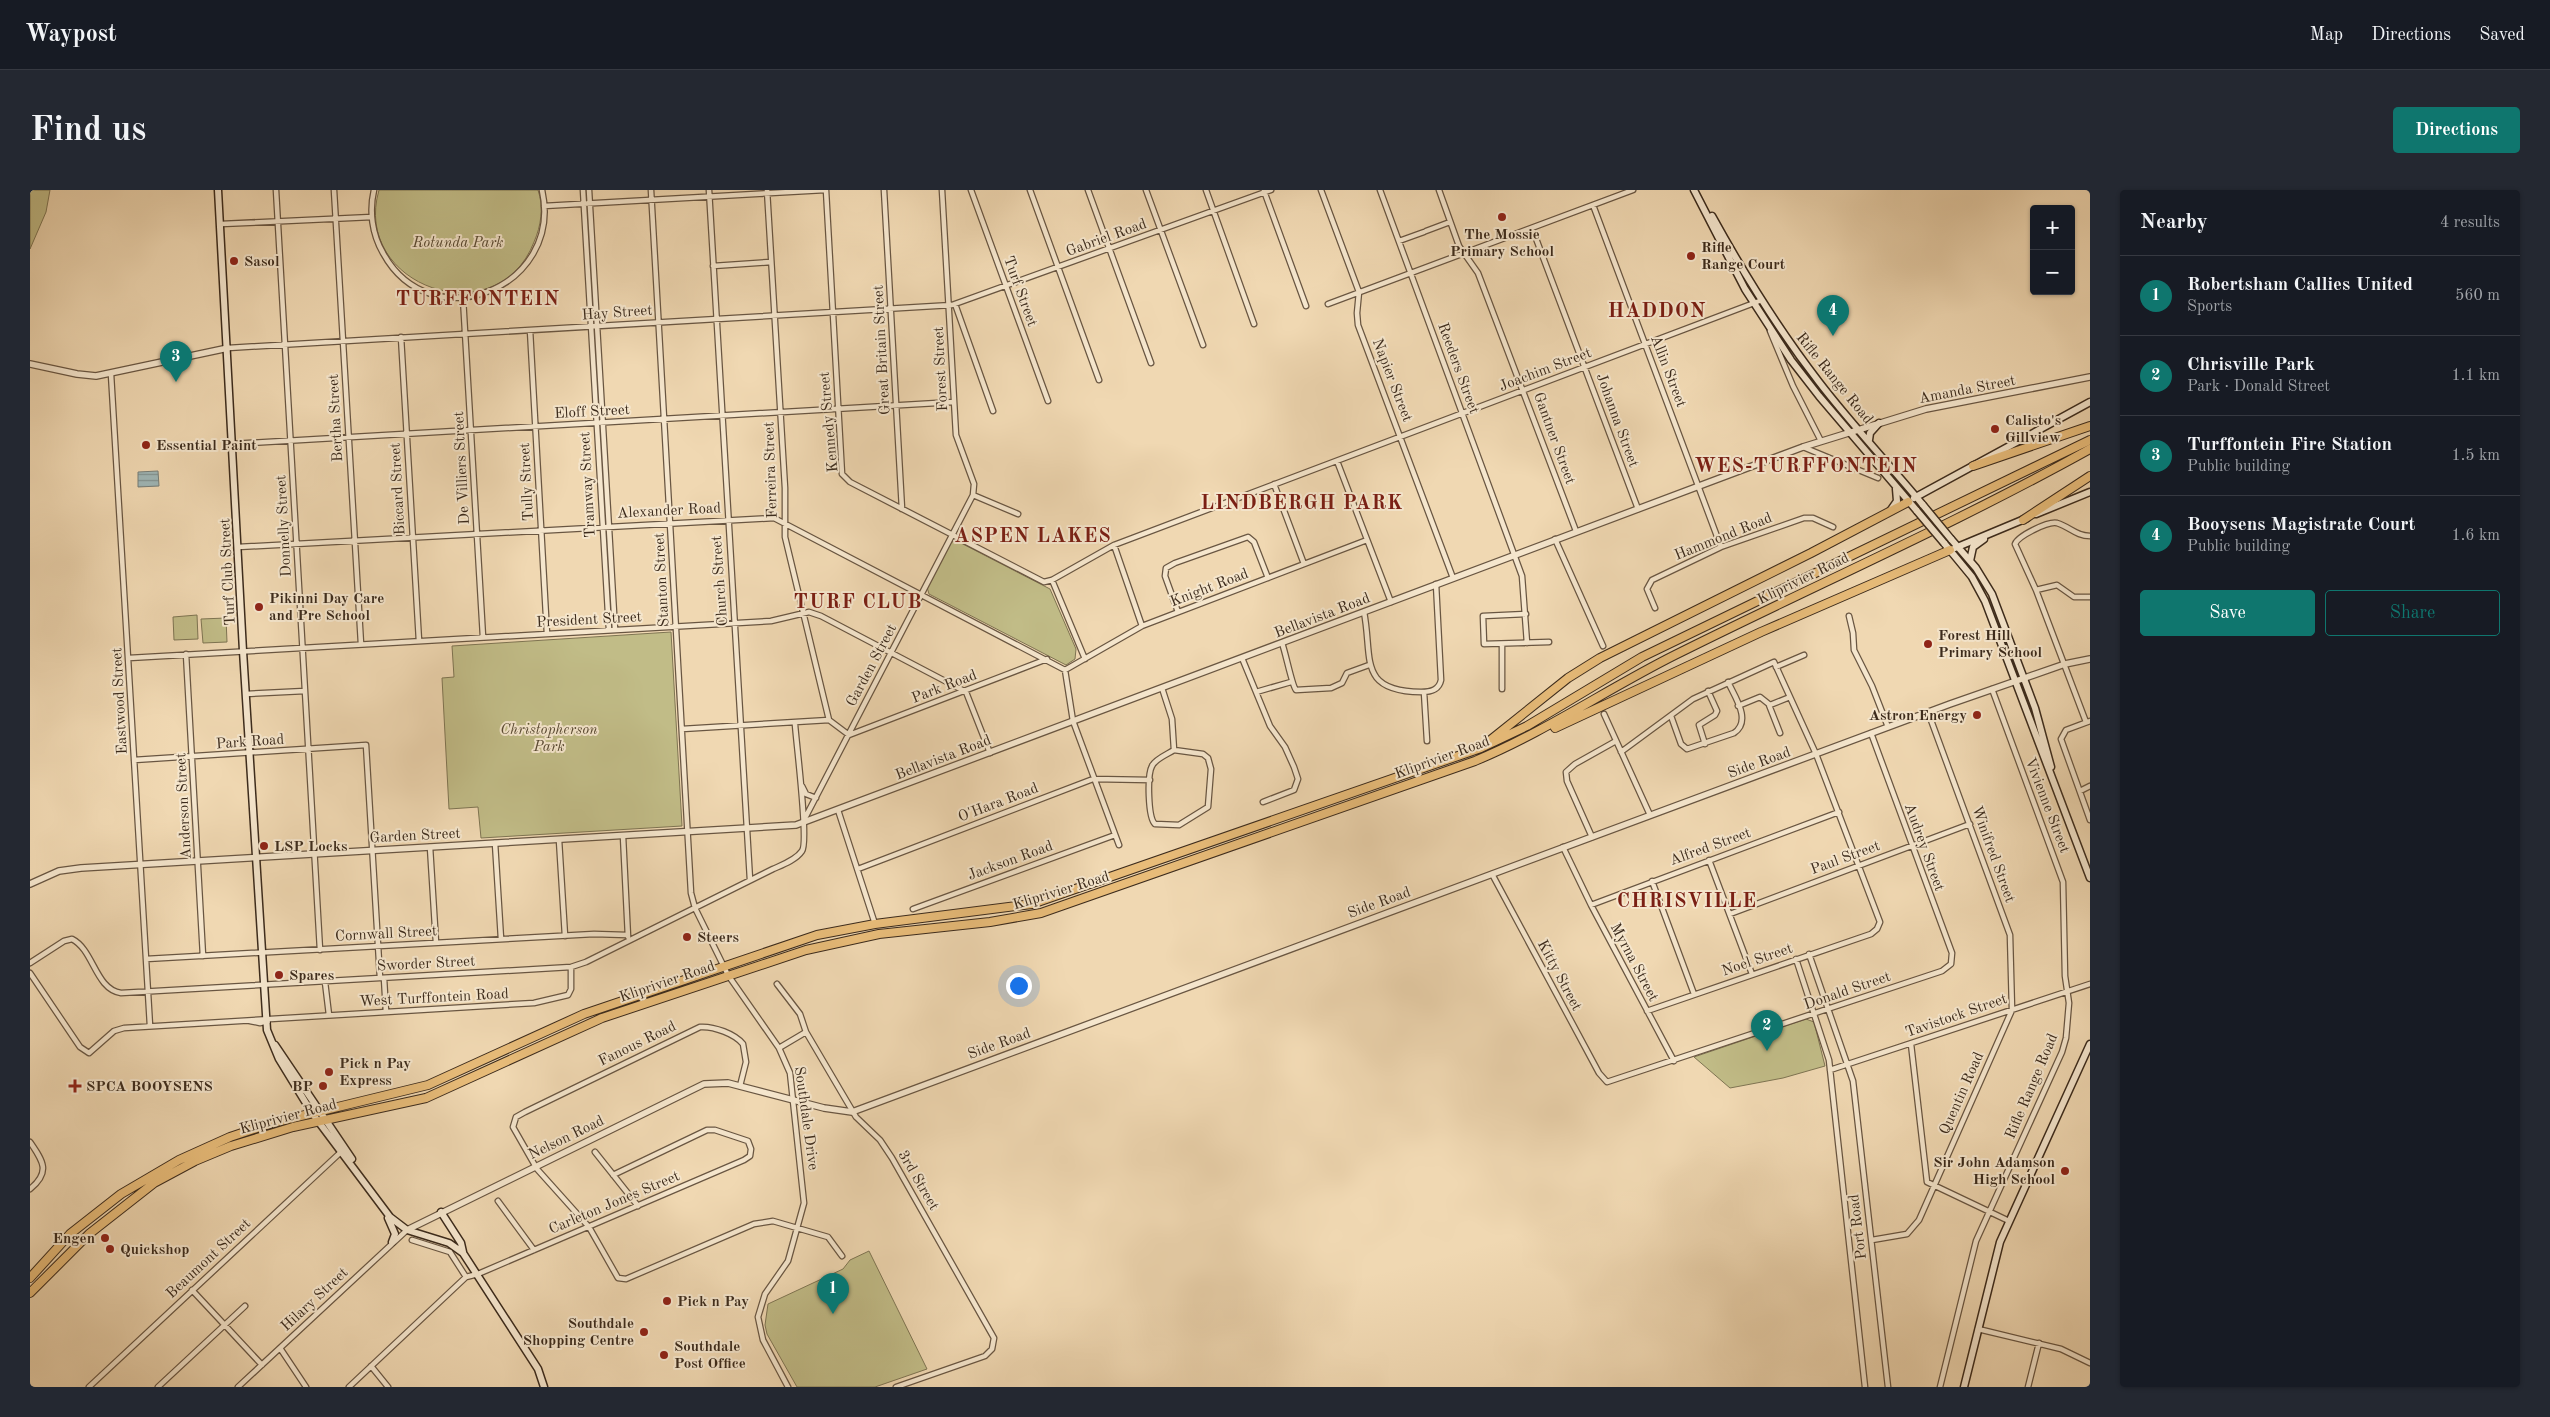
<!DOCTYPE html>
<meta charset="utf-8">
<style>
:root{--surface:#171b24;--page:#242831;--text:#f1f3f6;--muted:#9ea1a6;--line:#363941;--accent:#0f766e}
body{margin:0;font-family:"Old Standard TT",serif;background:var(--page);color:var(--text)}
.controls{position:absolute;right:15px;top:15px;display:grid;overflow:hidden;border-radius:5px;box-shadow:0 1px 4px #0004}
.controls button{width:45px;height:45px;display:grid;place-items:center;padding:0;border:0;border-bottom:1px solid var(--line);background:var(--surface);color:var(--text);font:25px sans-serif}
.you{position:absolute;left:988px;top:795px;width:18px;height:18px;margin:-12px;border:4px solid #fff;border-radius:50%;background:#1a73e8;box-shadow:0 0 0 8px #1a73e833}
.badge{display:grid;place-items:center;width:32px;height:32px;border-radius:50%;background:var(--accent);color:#fff;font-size:16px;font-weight:700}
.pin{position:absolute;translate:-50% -41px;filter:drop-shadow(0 1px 2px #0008)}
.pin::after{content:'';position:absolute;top:26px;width:18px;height:15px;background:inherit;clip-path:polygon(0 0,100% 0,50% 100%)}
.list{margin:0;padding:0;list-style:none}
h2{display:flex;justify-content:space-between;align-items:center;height:65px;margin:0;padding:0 20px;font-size:21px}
h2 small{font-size:16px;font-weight:400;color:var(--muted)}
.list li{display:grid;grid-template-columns:32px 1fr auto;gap:15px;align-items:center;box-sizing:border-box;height:80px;padding:0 20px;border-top:1px solid var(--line)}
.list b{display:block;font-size:19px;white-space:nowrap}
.list p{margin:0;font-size:16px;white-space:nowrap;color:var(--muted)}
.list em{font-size:16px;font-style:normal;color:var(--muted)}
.actions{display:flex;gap:10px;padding:15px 20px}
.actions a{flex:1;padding:11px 0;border:1px solid var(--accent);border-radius:5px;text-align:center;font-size:18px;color:var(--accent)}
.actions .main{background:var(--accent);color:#fff}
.map{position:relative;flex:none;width:2060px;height:1197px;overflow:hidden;border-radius:5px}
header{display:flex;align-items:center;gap:30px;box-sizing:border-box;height:70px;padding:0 25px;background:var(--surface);border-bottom:1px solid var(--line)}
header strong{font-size:24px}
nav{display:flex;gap:28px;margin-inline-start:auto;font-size:18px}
.intro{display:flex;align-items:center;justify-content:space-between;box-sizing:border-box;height:120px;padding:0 30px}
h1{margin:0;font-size:35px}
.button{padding:12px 22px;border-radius:5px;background:var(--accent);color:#fff;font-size:18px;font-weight:700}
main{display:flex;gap:30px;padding:0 30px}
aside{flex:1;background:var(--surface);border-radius:5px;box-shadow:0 1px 4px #0004}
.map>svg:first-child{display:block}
</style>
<header>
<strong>Waypost</strong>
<nav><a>Map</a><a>Directions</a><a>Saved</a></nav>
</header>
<div class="intro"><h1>Find us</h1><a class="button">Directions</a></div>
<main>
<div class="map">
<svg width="2060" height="1197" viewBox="0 0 2060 1197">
<defs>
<pattern id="water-rules" width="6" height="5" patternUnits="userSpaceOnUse" patternTransform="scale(1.25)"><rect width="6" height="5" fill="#9fb7b7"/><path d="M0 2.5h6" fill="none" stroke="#839594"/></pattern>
</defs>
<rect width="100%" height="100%" fill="#f0d8b2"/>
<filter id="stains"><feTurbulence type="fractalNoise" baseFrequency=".004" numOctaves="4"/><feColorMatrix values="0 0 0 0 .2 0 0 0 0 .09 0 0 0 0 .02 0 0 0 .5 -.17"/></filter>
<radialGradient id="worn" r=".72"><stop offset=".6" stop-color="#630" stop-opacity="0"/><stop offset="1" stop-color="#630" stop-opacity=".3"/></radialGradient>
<path fill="#c1bc87" stroke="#7e7452" d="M0 0H20L16 22 0 59Z
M349 0H508C514 17 511 36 504 52 467 147 321 96 349 0Z
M927 351 1020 399 1046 459 1045 469 1036 475 899 404 897 397 921 352Z
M167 425 168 449 144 450 143 427Z
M196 428 197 452 173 453 171 429Z
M641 442 652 636 451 648 448 617 419 619 412 488 424 487 422 456Z
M1776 829 1784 832 1795 876 1753 888 1700 898 1664 867Z
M839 1061 897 1179 845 1197H767L737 1144 735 1135 738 1114 813 1079 820 1070Z"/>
<path fill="url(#water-rules)" stroke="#777f79" d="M128 281 129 296 108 297V282Z"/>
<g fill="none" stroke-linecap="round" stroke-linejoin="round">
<g stroke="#695642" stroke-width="7">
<path id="minor" d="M246 0 290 760
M304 0 331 454
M344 0C339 21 342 44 353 63 401 151 534 98 512 0
M553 0 579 440
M559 0 585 440
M621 0 661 703 665 718 698 785 749 858 760 883 774 1013 758 1071 735 1104 728 1127 733 1150 758 1197
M679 0 720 690
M737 0 755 298V347L799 530 819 545 1017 469
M796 0 812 284 820 292 1014 392 1022 390 1084 355 1732 110
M854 0 872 319
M912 0 926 245 944 294 943 305 988 324
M941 0 1018 211
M1000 0 1069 190
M1058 0 1121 173
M1116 0 1173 155
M1176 0 1224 134
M1291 0 1329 102 1327 123 1328 135 1423 388
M1350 0 1492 386 1497 453
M1409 0 1429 56 1448 83 1546 341
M1234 1 1276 116
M1563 15 1691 357
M514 16 795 0
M191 34 342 27
M1502 38 1608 319
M1396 41 1420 32
M1369 51 1394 42
M683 76 741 72
M433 108 453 447
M925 114 963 221
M1298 114 1603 0
M500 140 517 444
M1740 141 1763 196 1791 251
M371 147 389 451
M198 158 922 115 1241 0
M81 184 120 836
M202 254 924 212
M1773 257 1848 288
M1307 271 1361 412
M1244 294 1274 374
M1525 349 1573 456
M1084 355 1112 436
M208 357 744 328 1035 480
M1022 390 1055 469
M2006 400 2027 395 2044 407H2060
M1625 418 1617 399 1622 390 1691 357 1774 328H1783L1803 337
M1148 422 1135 386 1136 378 1145 373 1218 347 1224 352 1238 388
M1334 422C1343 468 1327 501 1391 502 1401 502 1409 500 1411 490L1406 394
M1496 424 1453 426 1454 454 1519 452
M1819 426 1823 443 1824 460 1842 496 1858 537
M1252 453C1256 464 1262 496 1266 500L1301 498 1312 493 1317 483 1339 475
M156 464 173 766
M99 468 741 431 779 422 791 426 936 502 960 563
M1212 468 1240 536 1255 557 1264 577 1268 589 1264 600 1233 612
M1746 477 1774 465
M1035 480 1112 436 1337 350
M1035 480 1043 531 1089 655
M1132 498 1142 529 1144 560
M1472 499V454
M1226 502 1261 492
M1394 502 1397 551
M216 504 275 501
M1739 515 1750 543
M1708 516 1730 507 1740 515 1760 507
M1574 524 1620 625
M1641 526 1651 554 1657 559 1704 543C1722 531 1705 507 1698 492
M2060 531 2036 540 2031 549 2060 630
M2056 532 2006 400 1985 354C1988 346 2018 331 2027 333 2040 337 2046 346 2060 346
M652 539 799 530
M1675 554 1669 535 1685 525 1687 521 1678 501
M1144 560 1173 564 1178 568 1181 579 1178 617 1149 635 1125 634C1118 628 1117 585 1122 576 1125 569 1138 564 1144 560Z
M1591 562 1663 509 1744 472 1786 564 1850 732 1847 739 1841 744 1617 821
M104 570 336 555 350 788
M772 596 776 604 786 608
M2050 601 2060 596
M808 620 845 734
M774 630 943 305
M593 646 598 747
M1562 647 1537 591 1536 582 1545 574 1586 551
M529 650 535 746
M465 653 471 749
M400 657 406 753
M1533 657 1561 715 1644 871
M1679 670 1722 784
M828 679 1063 589 1120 590
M1462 684 1569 883 1577 892 1912 781 1921 774 1922 763 1841 543
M1622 691 1664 804
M1561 715 1809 622
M883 719 1085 645
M1700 724 1940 634
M1779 764 1823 891 1858 1197
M116 769 564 744 597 745
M1766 769 1799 870 1835 1197
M0 773 34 751 42 749C64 760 65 799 91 803L541 777 556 772 743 679C752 675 766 670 772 661 779 652 766 551 765 534
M0 783 50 857 59 863 84 841 94 838 504 813 538 805 541 799V777
M354 788 356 822
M295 792 299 825
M747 794 770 824 776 842 749 858
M220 831 230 833 238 831
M776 842 826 927 850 950 862 968 964 1148 962 1159 955 1166 866 1197
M1881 854 1897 992 1979 1031
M1800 880 2060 794
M710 896 716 872 713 854C705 844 684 836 670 837L495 922 486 927 483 937 507 979 559 1037 588 1088 596 1089 724 1034 743 1031 798 1047 812 1066
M0 952C13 971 21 982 0 999
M565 962 608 1016
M468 1011 504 1060
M382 1050 420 1062 436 1087
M1842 1050 1877 1044 1889 1030 1982 820 1980 745 1898 522
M162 1100 232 1175
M1948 1139 2031 1159 2060 1173
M250 1158 276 1197
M341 1176 358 1197
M59 1197 312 961
M128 1197 215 1116
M208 1197 377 1040
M319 1197 436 1087 448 1084 714 970 720 966 721 959 718 951 685 940H677L583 985
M1910 1197 1946 1051 2032 862 2036 848 2039 813 2035 786 2033 692 1962 499
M1998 1197 2009 1153"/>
</g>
<g stroke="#695642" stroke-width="8">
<path id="tertiary" d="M0 174 47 184 66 186 198 158
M0 694 29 681 51 678 766 635 1773 257 1896 219 2060 187
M377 1040 674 894 698 893 794 918 822 922 1920 514 2035 474 2060 469"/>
</g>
<g stroke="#3c2b1c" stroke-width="9">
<path id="secondary" d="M188 0 213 461 237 840 249 869 282 923 360 1027 377 1040 419 1053 433 1063 508 1179 514 1197
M1664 0 1715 99 1761 170 1789 206 1887 321
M1682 26C1714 84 1749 140 1789 192 1822 235 1859 274 1893 315
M1839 250 1840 243 1849 233
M1884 308 2060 212
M1860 321 1867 311 1866 299
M2006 324 2060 302
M1921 349 1946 378 1962 404 2005 518 2021 577
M1914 353 1942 387 1955 411 2060 688
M1925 358 1997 328
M1940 371 1943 357 1954 349
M245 855 322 969
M411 1022 431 1053 433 1062
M358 1028 365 1044 362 1052
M1934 1197 1970 1052 2060 854"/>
</g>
<g stroke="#3c2b1c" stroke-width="10">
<path id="primary" d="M1943 276 2060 236
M1993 330 2060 286
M1525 538 1731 442 1920 360
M1458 552 1538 488 1570 468 1781 363 1878 312
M0 1088 40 1044 91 1004 149 970 200 947 242 933 398 895 554 824 787 745 845 734 1002 714 1451 558 1497 536 1612 467 2060 250
M0 1103 59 1044 124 993 165 971 201 956 263 937 396 908 572 828 776 760 849 744 960 732 1011 723 1445 571C1515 542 1577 499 1645 465 1783 396 1925 334 2060 259"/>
</g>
<use href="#minor" stroke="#f5e6cd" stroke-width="4.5"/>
<use href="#tertiary" stroke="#f5e6cd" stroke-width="5.5"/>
<use href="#secondary" stroke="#f5e6cd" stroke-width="6"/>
<use href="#primary" stroke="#e8bc79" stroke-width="8"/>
<g stroke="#3c2b1c" stroke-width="9" stroke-linecap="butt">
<path id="secondary-bridge" d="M1893 315 1921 349
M1887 321 1914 353"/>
</g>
<use href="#secondary-bridge" stroke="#f5e6cd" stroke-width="6"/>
</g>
<g fill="#8f2418" stroke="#f5e6cd" stroke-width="2">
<circle cx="1472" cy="27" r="5"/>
<circle cx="1661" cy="66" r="5"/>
<circle cx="204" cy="71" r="5"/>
<circle cx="1965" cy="239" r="5"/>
<circle cx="116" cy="255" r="5"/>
<circle cx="229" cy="417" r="5"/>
<circle cx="1898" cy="454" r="5"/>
<circle cx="1947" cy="525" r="5"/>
<circle cx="234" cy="656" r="5"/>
<circle cx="657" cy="747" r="5"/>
<circle cx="249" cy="785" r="5"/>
<circle cx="299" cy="882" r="5"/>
<path d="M42.5 888.5h5v5h5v5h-5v5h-5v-5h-5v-5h5z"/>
<circle cx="293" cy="896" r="5"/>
<circle cx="2035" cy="981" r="5"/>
<circle cx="75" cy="1048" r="5"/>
<circle cx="80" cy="1059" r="5"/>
<circle cx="637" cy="1111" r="5"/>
<circle cx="614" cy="1142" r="5"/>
<circle cx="634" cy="1165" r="5"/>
</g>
<g text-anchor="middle" stroke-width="4" stroke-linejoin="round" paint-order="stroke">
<g font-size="15" font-weight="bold" fill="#3c2b1c" stroke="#f5e6cd" text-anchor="start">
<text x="1472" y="49" text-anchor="middle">The Mossie<tspan x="1472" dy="17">Primary School</tspan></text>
<text x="1671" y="62">Rifle<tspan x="1671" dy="17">Range Court</tspan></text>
<text x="214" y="76">Sasol</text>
<text x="1975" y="235">Calisto's<tspan x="1975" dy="17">Gillview</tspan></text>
<text x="126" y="260">Essential Paint</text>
<text x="239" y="413">Pikinni Day Care<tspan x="239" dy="17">and Pre School</tspan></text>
<text x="1908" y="450">Forest Hill<tspan x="1908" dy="17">Primary School</tspan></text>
<text x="1937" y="530" text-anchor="end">Astron Energy</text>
<text x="244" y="661">LSP Locks</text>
<text x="667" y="752">Steers</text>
<text x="259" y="790">Spares</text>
<text x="309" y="878">Pick n Pay<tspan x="309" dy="17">Express</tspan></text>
<text x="56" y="901">SPCA BOOYSENS</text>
<text x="283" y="901" text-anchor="end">BP</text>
<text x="2025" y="977" text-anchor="end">Sir John Adamson<tspan x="2025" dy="17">High School</tspan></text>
<text x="65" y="1053" text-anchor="end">Engen</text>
<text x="90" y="1064">Quickshop</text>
<text x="647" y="1116">Pick n Pay</text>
<text x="604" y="1138" text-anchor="end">Southdale<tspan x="604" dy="17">Shopping Centre</tspan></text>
<text x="644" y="1161">Southdale<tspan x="644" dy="17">Post Office</tspan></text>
</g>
<g font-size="15" fill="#3c2b1c" stroke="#f5e6cd">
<text transform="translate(1076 47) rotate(-20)" y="5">Gabriel Road</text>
<text transform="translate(991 101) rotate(70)" y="5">Turf Street</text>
<text transform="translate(587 122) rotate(-4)" y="5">Hay Street</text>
<text transform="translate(851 160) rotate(-93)" y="5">Great Britain Street</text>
<text transform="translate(1429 178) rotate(70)" y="5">Reeders Street</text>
<text transform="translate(910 179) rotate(-93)" y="5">Forest Street</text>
<text transform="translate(1515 179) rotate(-21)" y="5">Joachim Street</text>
<text transform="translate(1639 181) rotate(69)" y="5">Allin Street</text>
<text transform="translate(1805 188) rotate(51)" y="5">Rifle Range Road</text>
<text transform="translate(1363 190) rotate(69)" y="5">Napier Street</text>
<text transform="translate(1937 199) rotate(-11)" y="5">Amanda Street</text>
<text transform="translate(562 221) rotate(-3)" y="5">Eloff Street</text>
<text transform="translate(305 228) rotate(-93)" y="5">Bertha Street</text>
<text transform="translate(1588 230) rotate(70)" y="5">Johanna Street</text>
<text transform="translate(798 232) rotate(-95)" y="5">Kennedy Street</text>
<text transform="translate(1525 248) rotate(70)" y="5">Gantner Street</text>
<text transform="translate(431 278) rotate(-93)" y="5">De Villiers Street</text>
<text transform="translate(740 280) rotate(-92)" y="5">Ferreira Street</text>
<text transform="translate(496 292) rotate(-93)" y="5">Tully Street</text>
<text transform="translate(557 295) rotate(-93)" y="5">Tramway Street</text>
<text transform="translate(367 299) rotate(-93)" y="5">Biccard Street</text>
<text transform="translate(639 320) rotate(-3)" y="5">Alexander Road</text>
<text transform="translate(253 336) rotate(-93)" y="5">Donnelly Street</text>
<text transform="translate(1693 346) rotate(-22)" y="5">Hammond Road</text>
<text transform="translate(197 382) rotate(-93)" y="5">Turf Club Street</text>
<text transform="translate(1773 388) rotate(-26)" y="5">Kliprivier Road</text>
<text transform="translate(631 390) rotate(-93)" y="5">Stanton Street</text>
<text transform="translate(689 391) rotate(-94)" y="5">Church Street</text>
<text transform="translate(1179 397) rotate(-21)" y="5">Knight Road</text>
<text transform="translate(1292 425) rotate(-21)" y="5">Bellavista Road</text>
<text transform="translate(559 429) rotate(-3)" y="5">President Street</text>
<text transform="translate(841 475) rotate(-62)" y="5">Garden Street</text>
<text transform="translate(914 496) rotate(-21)" y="5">Park Road</text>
<text transform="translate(89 511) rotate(-93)" y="5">Eastwood Street</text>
<text transform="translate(220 551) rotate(-4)" y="5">Park Road</text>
<text transform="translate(913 567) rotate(-21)" y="5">Bellavista Road</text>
<text transform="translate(1412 567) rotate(-20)" y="5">Kliprivier Road</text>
<text transform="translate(1729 572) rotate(-20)" y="5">Side Road</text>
<text transform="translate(968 612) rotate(-21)" y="5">O'Hara Road</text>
<text transform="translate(2018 615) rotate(69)" y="5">Vivienne Street</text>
<text transform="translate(153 616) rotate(-93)" y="5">Anderson Street</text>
<text transform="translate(385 645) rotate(-3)" y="5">Garden Street</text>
<text transform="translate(1680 656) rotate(-20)" y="5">Alfred Street</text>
<text transform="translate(1895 657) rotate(70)" y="5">Audrey Street</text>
<text transform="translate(1964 664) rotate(70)" y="5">Winifred Street</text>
<text transform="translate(1815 667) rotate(-20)" y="5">Paul Street</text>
<text transform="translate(980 670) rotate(-20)" y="5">Jackson Road</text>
<text transform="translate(1031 700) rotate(-17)" y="5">Kliprivier Road</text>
<text transform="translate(1349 712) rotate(-20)" y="5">Side Road</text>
<text transform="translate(356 743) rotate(-3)" y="5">Cornwall Street</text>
<text transform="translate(1727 769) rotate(-19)" y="5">Noel Street</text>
<text transform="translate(1605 772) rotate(62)" y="5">Myrna Street</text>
<text transform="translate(396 773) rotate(-3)" y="5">Sworder Street</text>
<text transform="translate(1530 785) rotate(62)" y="5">Kitty Street</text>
<text transform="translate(637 791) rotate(-19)" y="5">Kliprivier Road</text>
<text transform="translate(1817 800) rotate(-19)" y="5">Donald Street</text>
<text transform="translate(404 807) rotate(-3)" y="5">West Turffontein Road</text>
<text transform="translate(1926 825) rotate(-19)" y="5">Tavistock Street</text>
<text transform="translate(607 853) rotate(-26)" y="5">Fanous Road</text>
<text transform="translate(969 853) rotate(-20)" y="5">Side Road</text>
<text transform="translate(2001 896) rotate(-67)" y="5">Rifle Range Road</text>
<text transform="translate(1931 903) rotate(-66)" y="5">Quentin Road</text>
<text transform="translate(258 926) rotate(-15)" y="5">Kliprivier Road</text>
<text transform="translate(777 928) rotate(82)" y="5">Southdale Drive</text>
<text transform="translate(536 947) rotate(-26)" y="5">Nelson Road</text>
<text transform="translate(889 990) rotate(60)" y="5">3rd Street</text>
<text transform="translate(584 1012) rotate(-23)" y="5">Carleton Jones Street</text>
<text transform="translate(1827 1037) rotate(-97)" y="5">Port Road</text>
<text transform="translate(178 1068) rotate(-43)" y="5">Beaumont Street</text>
<text transform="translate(284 1109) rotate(-43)" y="5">Hilary Street</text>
</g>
<g font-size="15" font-style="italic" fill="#574831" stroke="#f5e6cd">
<text x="428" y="57">Rotunda Park</text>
<text x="519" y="544">Christopherson<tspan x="519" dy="17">Park</tspan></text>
</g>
<g font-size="20" font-weight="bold" letter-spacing="1" fill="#7a1f14" stroke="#f5e6cd">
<text x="448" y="115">TURFFONTEIN</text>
<text x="1627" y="127">HADDON</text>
<text x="1776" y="282">WES-TURFFONTEIN</text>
<text x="1272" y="319">LINDBERGH PARK</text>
<text x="1003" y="352">ASPEN LAKES</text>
<text x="828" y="418">TURF CLUB</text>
<text x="1657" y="717">CHRISVILLE</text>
</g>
</g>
<rect width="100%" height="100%" filter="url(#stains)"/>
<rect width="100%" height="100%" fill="url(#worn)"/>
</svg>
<div class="controls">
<button>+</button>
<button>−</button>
</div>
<div class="you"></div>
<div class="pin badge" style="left:803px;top:1124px">1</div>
<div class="pin badge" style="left:1737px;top:861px">2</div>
<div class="pin badge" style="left:146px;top:192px">3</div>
<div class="pin badge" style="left:1803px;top:146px">4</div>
</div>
<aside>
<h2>Nearby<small>4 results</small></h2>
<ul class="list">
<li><span class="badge">1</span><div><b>Robertsham Callies United</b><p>Sports</p></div><em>560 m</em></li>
<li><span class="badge">2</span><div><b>Chrisville Park</b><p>Park · Donald Street</p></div><em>1.1 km</em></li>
<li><span class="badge">3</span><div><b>Turffontein Fire Station</b><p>Public building</p></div><em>1.5 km</em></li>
<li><span class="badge">4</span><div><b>Booysens Magistrate Court</b><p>Public building</p></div><em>1.6 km</em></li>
</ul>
<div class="actions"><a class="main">Save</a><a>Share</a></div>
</aside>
</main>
